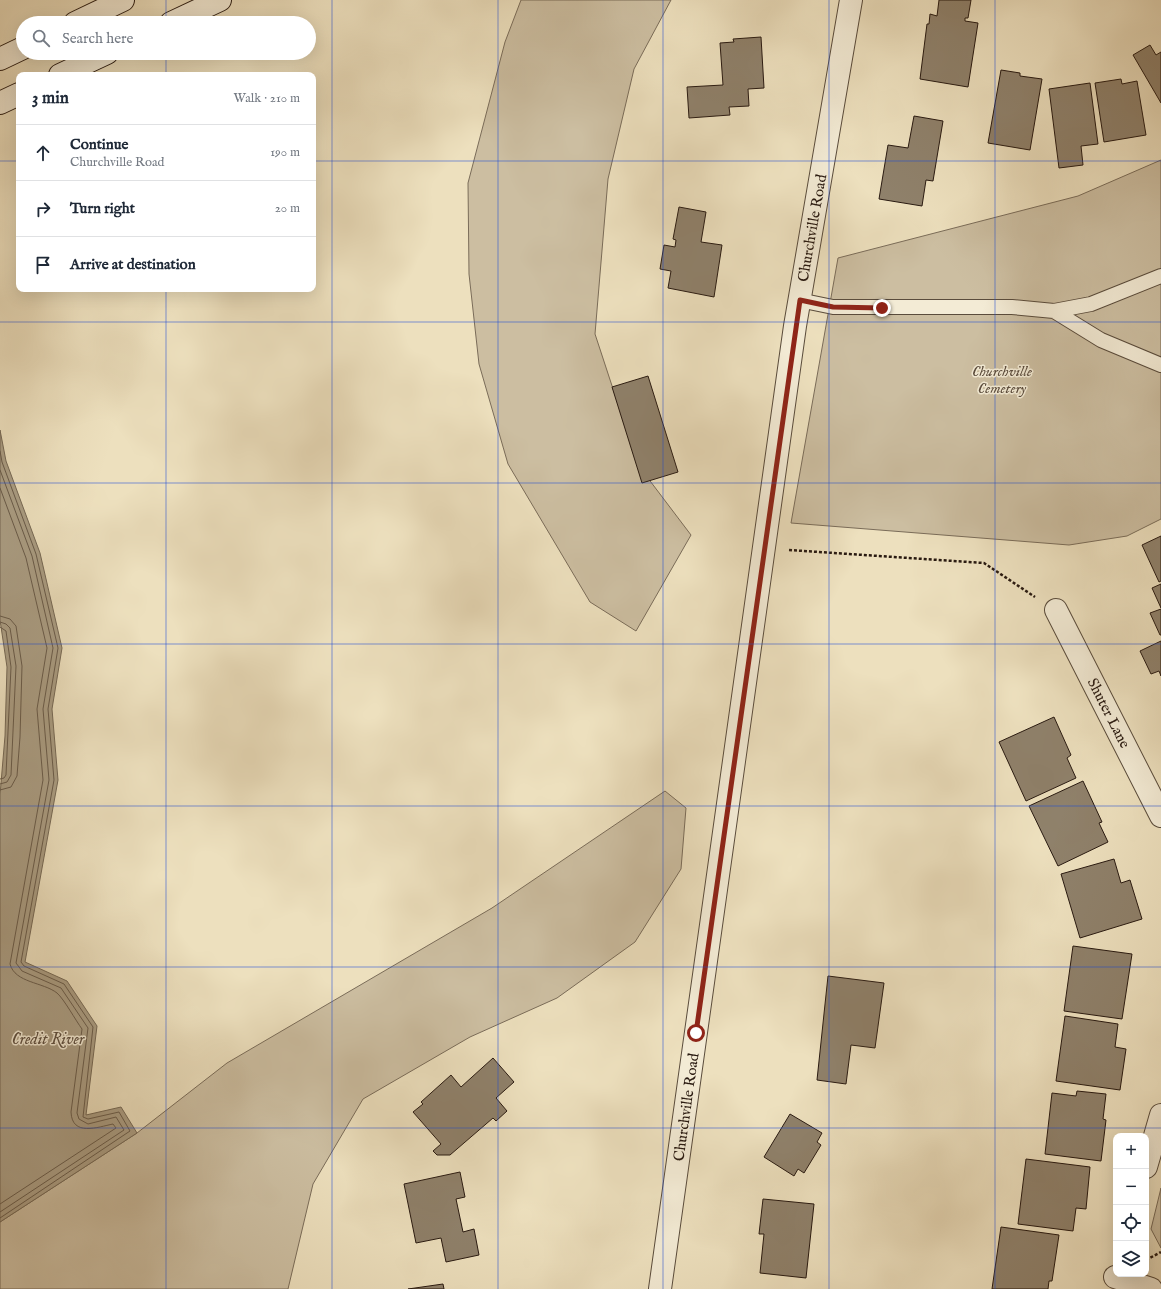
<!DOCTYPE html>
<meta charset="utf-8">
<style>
:root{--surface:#fff;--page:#f2f2f3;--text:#1f2937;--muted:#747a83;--line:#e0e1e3}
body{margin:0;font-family:"IM FELL English",serif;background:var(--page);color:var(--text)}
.controls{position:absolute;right:12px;bottom:12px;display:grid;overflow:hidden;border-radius:8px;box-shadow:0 4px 16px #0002}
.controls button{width:36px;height:36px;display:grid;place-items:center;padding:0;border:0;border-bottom:1px solid var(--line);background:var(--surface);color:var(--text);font:20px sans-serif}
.stop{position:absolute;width:12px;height:12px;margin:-9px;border:3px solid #8f2418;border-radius:50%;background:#fff}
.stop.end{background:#8f2418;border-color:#fff;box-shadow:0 1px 4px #0008}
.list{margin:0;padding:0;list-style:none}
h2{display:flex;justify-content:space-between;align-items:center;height:52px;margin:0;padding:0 16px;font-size:17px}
h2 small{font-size:13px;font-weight:400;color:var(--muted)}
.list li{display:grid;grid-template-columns:26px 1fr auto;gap:12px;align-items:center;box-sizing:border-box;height:56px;padding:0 16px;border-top:1px solid var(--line)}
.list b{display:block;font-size:15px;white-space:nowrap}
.list p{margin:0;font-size:13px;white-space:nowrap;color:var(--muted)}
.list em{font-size:13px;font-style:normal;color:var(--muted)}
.icon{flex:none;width:22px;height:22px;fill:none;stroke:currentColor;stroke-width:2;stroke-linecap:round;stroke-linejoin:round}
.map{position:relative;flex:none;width:1161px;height:1289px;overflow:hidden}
.search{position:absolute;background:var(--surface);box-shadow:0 4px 16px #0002;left:16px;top:16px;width:300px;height:44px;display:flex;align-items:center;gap:10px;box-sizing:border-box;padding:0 14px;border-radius:22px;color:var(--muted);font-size:15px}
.panel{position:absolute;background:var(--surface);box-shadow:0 4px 16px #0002;left:16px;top:72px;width:300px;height:220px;border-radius:8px}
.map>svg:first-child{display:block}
</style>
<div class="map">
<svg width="1161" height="1289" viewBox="0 0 1161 1289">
<rect width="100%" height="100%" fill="#ede0be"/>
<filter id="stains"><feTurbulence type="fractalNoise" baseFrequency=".005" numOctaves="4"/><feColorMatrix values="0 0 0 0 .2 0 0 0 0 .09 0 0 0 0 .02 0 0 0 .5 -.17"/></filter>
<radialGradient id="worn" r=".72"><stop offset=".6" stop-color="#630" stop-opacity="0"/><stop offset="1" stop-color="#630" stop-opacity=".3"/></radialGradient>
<path fill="#ccbea1" stroke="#7a6c59" d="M521 0H671L634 69 608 179 595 334 638 465 691 535 636 631 590 602 508 464 479 364 469 274 468 183 505 42Z
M1161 160V519L1127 536 1069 545 791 523 838 258 1078 196Z
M665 791 686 808 681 869 635 942 557 998 470 1037 363 1099 313 1184 288 1289H0V1222L137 1133 227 1063 492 908Z
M1161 1188V1248L1151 1229Z"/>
<path fill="#aa9d83" stroke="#766955" d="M0 430 6 461 40 553 62 648 52 709 58 780 25 962 67 981 97 1026 86 1115 121 1107 137 1133 0 1222V795L5 736 7 667 0 620Z"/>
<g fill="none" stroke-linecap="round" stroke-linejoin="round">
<path stroke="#6a5c4a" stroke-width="1" d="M0 451 2 462 36 554 58 648 48 709 54 780 21 962 24 966 64 984 93 1027 83 1117 88 1119 119 1112 130 1131 0 1218
M0 470 32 556 53 648 43 709 49 780 16 963 22 971 61 988 88 1028 77 1113 79 1119 88 1124 116 1117 124 1130 0 1212
M0 488 26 558 47 648 37 709 43 780 10 964C15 983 43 982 57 993 64 999 76 1021 82 1029L71 1112C72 1137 98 1127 113 1124L116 1128 0 1204
M0 616 10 619 16 626 22 666 20 737 17 776 11 787 0 790
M0 622 6 624 10 628 16 666 11 775 7 782 0 784
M0 627 6 631 11 667 6 775 4 778 0 779"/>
</g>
<path fill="#8f816b" stroke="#291a11" d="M939 0H971L968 18H965V21L978 23 968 87 920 79 927 24H929L930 14 937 16Z
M761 37 764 88 748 89 749 106 729 107 730 115 689 118 687 87 723 85 720 43 734 42 733 39Z
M1150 45 1156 55 1161 52V103L1133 55Z
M1001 70 1020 73V76L1042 79 1030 150 988 143Z
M1121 79 1122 84 1137 81 1146 135 1104 142 1095 83Z
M1090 83 1098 144 1081 146 1083 165 1059 168 1049 89Z
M914 116 943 121 933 181 926 180 922 206 879 199 888 145 908 148Z
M679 207 706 212 701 242 722 245 714 297 668 288 671 271 660 269 664 245 675 247 676 240 673 239Z
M648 376 678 472 642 483 612 387Z
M1161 536V581L1159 582 1142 545Z
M1161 584V608L1152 588Z
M1161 609V635H1160L1150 613Z
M1161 641V676L1159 671 1151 674 1140 651Z
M1054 717 1071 755 1067 758 1076 778 1026 801 999 742Z
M1083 781 1102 822 1099 823 1108 842 1058 866 1029 806Z
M1114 859 1121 883 1130 880 1142 919 1080 938 1061 874Z
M1073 946 1132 954 1122 1019 1064 1011Z
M828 976 884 983 875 1048 851 1045 846 1084 817 1080Z
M1065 1016 1118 1024 1115 1047 1126 1049 1120 1090 1056 1081Z
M493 1058 514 1082 496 1098 507 1111 496 1121 493 1118 450 1155H437L433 1151 441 1144 413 1112 423 1104 421 1102 451 1075 461 1087Z
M1077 1091 1106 1094 1103 1119 1106 1120 1101 1161 1045 1154 1052 1093 1076 1096Z
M790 1114 822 1133 817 1142 821 1145 804 1173 798 1169 794 1176 764 1157Z
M1026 1159 1090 1167 1086 1209 1076 1208 1073 1231 1018 1224Z
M460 1172 465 1197 456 1199 463 1232 474 1229 479 1255 446 1262 441 1238 416 1243 404 1184Z
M763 1199 814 1204 806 1278 760 1273 764 1234H759Z
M1001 1227 1059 1235 1052 1281H1049L1048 1289H992Z
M443 1284 444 1289H408Z"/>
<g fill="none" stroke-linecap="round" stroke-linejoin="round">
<g stroke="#5a4c3c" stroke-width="16">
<path id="service" d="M799 300 833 307H1012L1054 311 1091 304 1161 276
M1054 311 1101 340 1161 365"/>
</g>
<g stroke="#5a4c3c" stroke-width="24">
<path id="minor" d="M1056 610 1161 816
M1146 1167 1161 1115
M1115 1277 1151 1289"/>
</g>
<g stroke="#5a4c3c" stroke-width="24">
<path id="tertiary" d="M660 1289 795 326 851 0"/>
</g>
<g stroke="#291a11" stroke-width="24">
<path id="secondary" d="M75 23 123 0
M171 23 220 0
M0 59 23 48
M60 75 107 53
M0 103 19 94"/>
</g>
<path stroke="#291a11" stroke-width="2.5" stroke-dasharray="3 2" stroke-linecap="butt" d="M789 550 984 563 1035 597
M1146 1260 1161 1252"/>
<use href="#service" stroke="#f3ebd5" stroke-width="14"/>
<use href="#minor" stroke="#f3ebd5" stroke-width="22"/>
<use href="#tertiary" stroke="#f3ebd5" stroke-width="22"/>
<use href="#secondary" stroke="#f3ebd5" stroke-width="22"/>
</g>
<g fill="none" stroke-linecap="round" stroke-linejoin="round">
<path stroke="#8f2418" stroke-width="5" d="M696 1033 800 300 833 307 882 308"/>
</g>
<path fill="none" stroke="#1d4ed8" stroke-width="1" stroke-opacity="0.55" d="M166 0V23M332 0V1289M498 0V1289M663 0V1289M829 0V1289M995 0V1289M166 53V75M0 161H19M313 161H1161M166 289V1289M0 322H1161M0 483H1161M0 644H1161M0 806H1161M0 967H1161M0 1128H1161"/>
<g text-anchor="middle" stroke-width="3" stroke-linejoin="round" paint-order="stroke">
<g font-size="15" fill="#291a11" stroke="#f3ebd5">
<text transform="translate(812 228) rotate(-80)" y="5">Churchville Road</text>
<text transform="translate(1109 713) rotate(63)" y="5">Shuter Lane</text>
<text transform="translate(686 1107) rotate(-82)" y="5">Churchville Road</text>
</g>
<g font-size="15" font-style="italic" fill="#5a4b3c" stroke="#f3ebd5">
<text x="1002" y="376">Churchville<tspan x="1002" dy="17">Cemetery</tspan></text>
</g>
<g font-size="16" font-style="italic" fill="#5d4e3f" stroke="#f3ebd5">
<text x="48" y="1044">Credit River</text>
</g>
</g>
<rect width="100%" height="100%" filter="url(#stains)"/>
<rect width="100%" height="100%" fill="url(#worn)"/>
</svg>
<div class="controls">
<button>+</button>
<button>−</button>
<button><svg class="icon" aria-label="locate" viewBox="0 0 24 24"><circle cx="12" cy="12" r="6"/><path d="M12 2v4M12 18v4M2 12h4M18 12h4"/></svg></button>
<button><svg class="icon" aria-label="layers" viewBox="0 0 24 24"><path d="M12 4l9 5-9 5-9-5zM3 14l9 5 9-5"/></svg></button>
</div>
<div class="stop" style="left:696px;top:1033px"></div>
<div class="stop end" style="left:882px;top:308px"></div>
<div class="search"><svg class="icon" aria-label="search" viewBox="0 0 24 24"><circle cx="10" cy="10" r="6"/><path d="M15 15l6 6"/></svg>Search here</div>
<section class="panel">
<h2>3 min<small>Walk · 210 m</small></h2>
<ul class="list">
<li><svg class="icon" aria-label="ahead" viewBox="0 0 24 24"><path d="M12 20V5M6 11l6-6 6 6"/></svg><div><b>Continue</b><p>Churchville Road</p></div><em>190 m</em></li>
<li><svg class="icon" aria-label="right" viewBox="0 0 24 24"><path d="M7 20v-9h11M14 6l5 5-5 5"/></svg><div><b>Turn right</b></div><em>20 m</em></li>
<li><svg class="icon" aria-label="arrive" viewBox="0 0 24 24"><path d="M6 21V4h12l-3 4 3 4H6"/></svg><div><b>Arrive at destination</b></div></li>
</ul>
</section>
</div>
